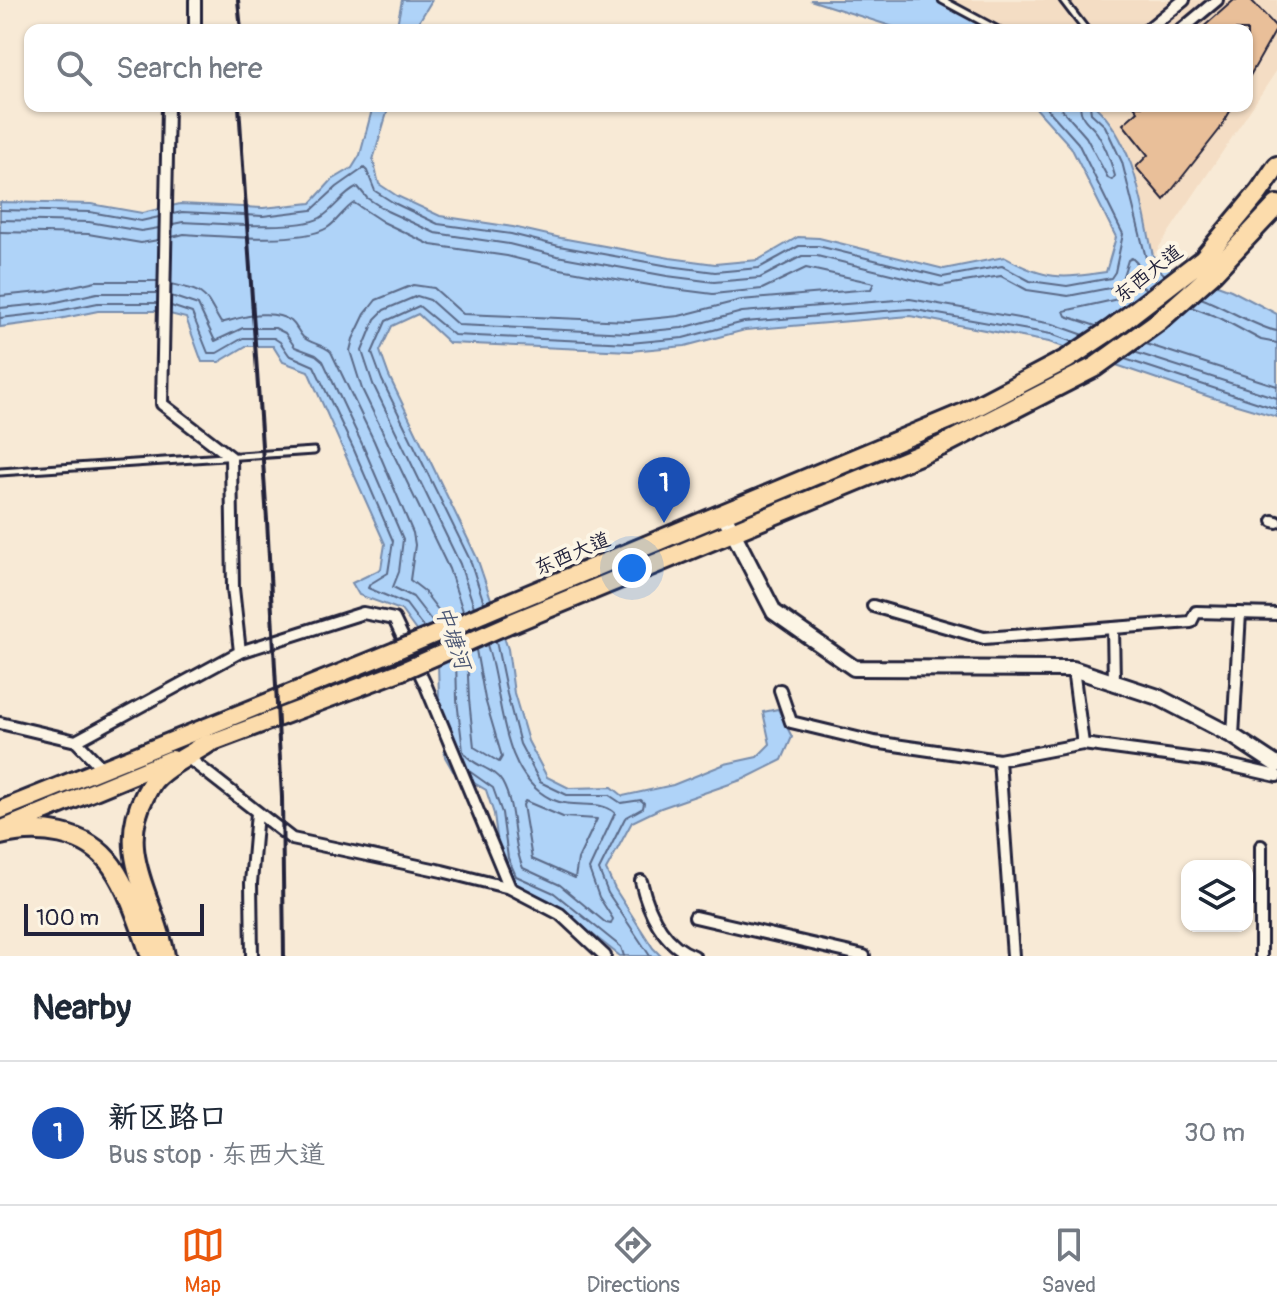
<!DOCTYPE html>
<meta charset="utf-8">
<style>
:root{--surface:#fff;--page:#f2f2f3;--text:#1f2937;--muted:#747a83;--line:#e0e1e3;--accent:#ea580c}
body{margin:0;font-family:Pangolin,"LXGW WenKai TC",sans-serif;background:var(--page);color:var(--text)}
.controls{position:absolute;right:24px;bottom:24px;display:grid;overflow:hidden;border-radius:16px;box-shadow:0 2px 6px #0004}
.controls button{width:72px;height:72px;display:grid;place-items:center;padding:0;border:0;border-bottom:2px solid var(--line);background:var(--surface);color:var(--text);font:40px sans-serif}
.scale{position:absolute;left:24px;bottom:20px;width:180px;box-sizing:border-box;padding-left:8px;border:4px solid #22223b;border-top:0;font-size:22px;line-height:28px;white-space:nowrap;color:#22223b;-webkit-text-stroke:6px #fcf5e5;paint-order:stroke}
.you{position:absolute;left:632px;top:568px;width:28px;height:28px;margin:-20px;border:6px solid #fff;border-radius:50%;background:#1a73e8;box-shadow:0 0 0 12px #1a73e833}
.badge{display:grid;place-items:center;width:52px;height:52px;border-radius:50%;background:var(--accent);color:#fff;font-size:26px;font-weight:700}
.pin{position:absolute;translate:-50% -66px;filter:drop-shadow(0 2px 4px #0008)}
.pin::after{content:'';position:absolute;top:42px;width:28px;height:24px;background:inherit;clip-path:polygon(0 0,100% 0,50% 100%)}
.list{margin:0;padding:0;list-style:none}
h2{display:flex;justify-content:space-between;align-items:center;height:104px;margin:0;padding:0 32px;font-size:34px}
h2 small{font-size:26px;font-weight:400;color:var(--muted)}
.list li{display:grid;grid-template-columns:52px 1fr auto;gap:24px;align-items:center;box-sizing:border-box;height:144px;padding:0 32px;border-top:2px solid var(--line)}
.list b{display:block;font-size:30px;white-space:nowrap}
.list p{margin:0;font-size:26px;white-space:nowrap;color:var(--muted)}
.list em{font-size:26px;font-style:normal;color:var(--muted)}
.icon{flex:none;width:44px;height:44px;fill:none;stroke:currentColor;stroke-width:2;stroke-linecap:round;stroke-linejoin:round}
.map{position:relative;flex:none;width:1277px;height:956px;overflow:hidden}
.search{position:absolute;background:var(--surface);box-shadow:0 2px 6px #0004;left:24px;right:24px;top:24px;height:88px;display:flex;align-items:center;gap:20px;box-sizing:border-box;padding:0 28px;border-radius:16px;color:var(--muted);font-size:30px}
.sheet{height:248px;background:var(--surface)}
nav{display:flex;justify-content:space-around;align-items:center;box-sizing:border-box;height:112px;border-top:2px solid var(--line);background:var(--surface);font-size:22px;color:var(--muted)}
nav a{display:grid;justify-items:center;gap:4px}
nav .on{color:var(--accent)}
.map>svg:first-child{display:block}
</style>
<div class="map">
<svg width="1277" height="956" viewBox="0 0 1277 956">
<rect width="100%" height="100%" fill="#f8ead6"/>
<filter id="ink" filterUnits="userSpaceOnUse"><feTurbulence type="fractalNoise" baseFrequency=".0125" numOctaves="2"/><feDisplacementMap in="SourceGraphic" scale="16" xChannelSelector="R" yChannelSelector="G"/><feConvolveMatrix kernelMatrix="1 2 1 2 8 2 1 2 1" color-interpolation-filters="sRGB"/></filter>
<g filter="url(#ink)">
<path fill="#f4ddc4" d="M935 0H1277V70L1153 256 1145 219 1111 121 1095 106H1247V30H992L956 8Z"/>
<path fill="#afd3f8" stroke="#778cac" stroke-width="2" d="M402 0H432L420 20 418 30H396Z
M810 0H935L956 8 992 30H903Z
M373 106H389L373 160 379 184 397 196 440 216 513 227 561 238 670 258 715 264 758 260 798 237 819 238 944 269 1004 257C1045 280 1061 279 1106 272L1116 237 1071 147 1034 106H1095C1135 143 1142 205 1153 256L1165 266 1231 290 1277 314V417L1210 397 1049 342 910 316 745 330 685 346 630 351 449 343 418 314 392 326 380 351 389 376 477 558 508 649 514 693 528 741 547 777 569 788 612 787 623 796 673 785 725 764 757 757 770 744 763 712 778 709 792 737 782 760 744 779 661 808 632 822 606 870 615 889 653 948 661 956H620L549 900 510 883 500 860 494 814 486 790 453 771 445 757 439 700 438 661 401 610 359 595 352 583 381 569 385 544 308 371 283 362 273 346H246L219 362H202L186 318 158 311H98L54 320 0 327V202L91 204 142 213 180 204 263 208 311 203 332 180 352 168 360 155Z"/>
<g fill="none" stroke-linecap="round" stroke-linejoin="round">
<path stroke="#5a6987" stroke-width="2" d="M1059 106 1086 137 1108 178 1112 180 1115 176C1111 162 1105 145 1097 133 1089 122 1081 120 1080 106
M1090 106 1091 113 1105 126 1122 162 1146 258 1165 275
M0 210 90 212 141 221 159 217
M173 214 182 212 263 216 312 210 337 187 364 168 367 171 375 191 394 203 438 224 511 234 559 246 669 266 715 272 759 268 799 246H818L943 277 1002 266 1030 281 1067 286 1111 278 1115 272 1123 234 1078 143 1045 106
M0 220 89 222 141 231 159 228
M173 224 183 222C212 223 297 231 320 218 334 210 342 194 358 187L367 198 387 211 435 233 509 244 557 256 667 276 714 282 760 278 802 256H817L940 286 1001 276 1027 290 1068 296 1115 287 1122 279 1128 260 1132 258 1156 282
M0 232 88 234 141 243 158 240
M172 237 184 234C215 236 301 244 327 228 337 222 344 209 354 203L383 222 431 245 507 256 555 268 666 288 713 294 762 289 806 268 874 283 871 289 741 300 679 316 629 321 463 314 434 288 413 285 376 300 365 314 353 339 350 351 362 389 449 569 463 611
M171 284C208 292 203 293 221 323 241 318 270 307 291 321 297 326 298 332 303 337 311 344 323 344 331 352L374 441 413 533 415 545 410 580 423 590 445 619
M0 296 50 291 96 281H157
M171 296 198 305 215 341 243 328H275L285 333 295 347 316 355 323 361 363 446 403 539 399 572 393 587 413 597 434 624
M1201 298C1222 306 1260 329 1277 331
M171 306 192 313 208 353H217L243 338H274L280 342 289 355 314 366 354 450 393 541 388 573 370 584 368 588 406 604 424 628
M1191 307 1220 318 1261 340 1277 343
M0 308 52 303 97 293H157
M0 318 53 312 98 303H157
M1096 326 1066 316 1064 311 1118 299 1136 283 1146 289
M1146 344 1277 386
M1134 352 1277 398
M1125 359 1277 409
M484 603 470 560 382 380 372 353 386 321 419 306 454 335 630 343 683 338 744 322 910 309 1051 334 1073 342
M474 607 460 564 373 384 362 351 375 319 384 310 417 296 430 300 458 325 630 333 682 328 742 312 910 299 1053 324 1084 335
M496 641 507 694 520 744 540 782 567 795H609L621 803 641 800 644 803 643 808 625 818 599 870 608 893 650 956
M467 653 469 699 474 747 499 762 502 757 485 699 476 650
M456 658 457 700 463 751C471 766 493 767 502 782 517 809 511 841 523 868L560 885 606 923 611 924 613 919 599 897 589 869 615 813C598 798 575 810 551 799 499 774 503 692 487 645
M469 771 493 788 502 813 508 858 516 876 554 893 621 947 624 956
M525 801 563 817 597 819 578 859 575 878 532 859 523 805Z"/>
</g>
<path fill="#e9bf99" stroke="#22223b" stroke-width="2" d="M1234 0H1251L1277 28 1247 81V30H1200Z
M1134 106H1233L1220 129 1164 200 1136 167 1148 155 1123 124 1138 111Z"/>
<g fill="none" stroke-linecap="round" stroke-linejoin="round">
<g stroke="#22223b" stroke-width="11">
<path id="lane" d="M942 0 998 30
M1063 0 1086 30
M0 472 314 451"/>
</g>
<g stroke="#22223b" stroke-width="16">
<path id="street" d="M195 0V30
M1147 30 1184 0
M1181 30 1217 0
M168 106 162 404 231 457 233 588 240 652
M1273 521 1277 522
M873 606 984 638 1113 628
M1073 669 1083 744
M1114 682 1113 628 1191 622 1196 612 1277 614
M780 690 791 722 874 742 999 760 1083 744 1211 761 1277 776
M0 723 76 741 103 769
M1233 736 1240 613
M76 741 240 652 363 613 394 619 426 686 510 888
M187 757 292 839 442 871 510 888 560 914 605 956
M999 760 1013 956
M1261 846V956
M641 881C648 911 663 945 694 956
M695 917 864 956
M252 956 251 883 257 813"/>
</g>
<g stroke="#22223b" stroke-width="20">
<path id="secondary" d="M723 513 774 612 854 668 1073 669 1158 697 1233 736 1277 765"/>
</g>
<g stroke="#22223b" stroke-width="22">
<path id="primary" d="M197 748 402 671
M0 810 395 651
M0 830 172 759"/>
</g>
<g stroke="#22223b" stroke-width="24">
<path id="highway" d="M504 605 964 413 1067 359 1112 329 1203 259 1259 192 1277 166
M512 623 941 446 1095 367 1159 321 1213 273 1277 205
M0 835C38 826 87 830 112 866 130 892 140 926 151 956
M165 956C155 899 114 853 145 795 148 790 151 783 155 779 168 765 190 755 207 744"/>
</g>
<use href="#lane" stroke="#fcf5e5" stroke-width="5"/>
<use href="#street" stroke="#fcf5e5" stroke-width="10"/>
<use href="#secondary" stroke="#fcf5e5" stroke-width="14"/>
<use href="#primary" stroke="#fcdcac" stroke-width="16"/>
<use href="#highway" stroke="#fcdcac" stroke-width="18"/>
<path stroke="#22223b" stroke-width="4" d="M238 0 241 30
M239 106 267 520 282 797 284 956"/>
<g stroke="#22223b" stroke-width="22" stroke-linecap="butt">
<path id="primary-bridge" d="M395 651 504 605
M402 671 512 623"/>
</g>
<use href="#primary-bridge" stroke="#fcdcac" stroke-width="16"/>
</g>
</g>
<g text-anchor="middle" stroke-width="8" stroke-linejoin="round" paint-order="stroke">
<g font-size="20" fill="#22223b" stroke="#fcf5e5">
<text transform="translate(1148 273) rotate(-38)" y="7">东西大道</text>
<text transform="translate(572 553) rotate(-23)" y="7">东西大道</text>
</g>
<g font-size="22" font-style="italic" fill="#4c5774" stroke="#fcf5e5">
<text transform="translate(454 637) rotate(71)" y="8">中塘河</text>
</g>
</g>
</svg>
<div class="controls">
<button><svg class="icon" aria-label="layers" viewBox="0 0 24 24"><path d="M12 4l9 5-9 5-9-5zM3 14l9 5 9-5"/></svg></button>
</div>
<div class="scale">100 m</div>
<div class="you"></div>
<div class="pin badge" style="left:664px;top:523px;background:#1a4fb4">1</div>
<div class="search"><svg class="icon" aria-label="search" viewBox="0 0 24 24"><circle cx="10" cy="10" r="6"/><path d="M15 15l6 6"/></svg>Search here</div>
</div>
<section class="sheet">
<h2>Nearby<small></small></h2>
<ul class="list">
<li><span class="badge" style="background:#1a4fb4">1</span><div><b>新区路口</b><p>Bus stop · 东西大道</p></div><em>30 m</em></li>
</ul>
</section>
<nav>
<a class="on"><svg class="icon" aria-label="map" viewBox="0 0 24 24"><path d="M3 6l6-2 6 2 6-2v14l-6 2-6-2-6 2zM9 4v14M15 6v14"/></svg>Map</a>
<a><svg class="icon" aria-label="directions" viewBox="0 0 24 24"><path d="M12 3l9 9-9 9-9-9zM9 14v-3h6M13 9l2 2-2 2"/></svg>Directions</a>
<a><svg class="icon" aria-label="saved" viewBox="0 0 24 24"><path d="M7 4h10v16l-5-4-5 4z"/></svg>Saved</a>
</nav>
